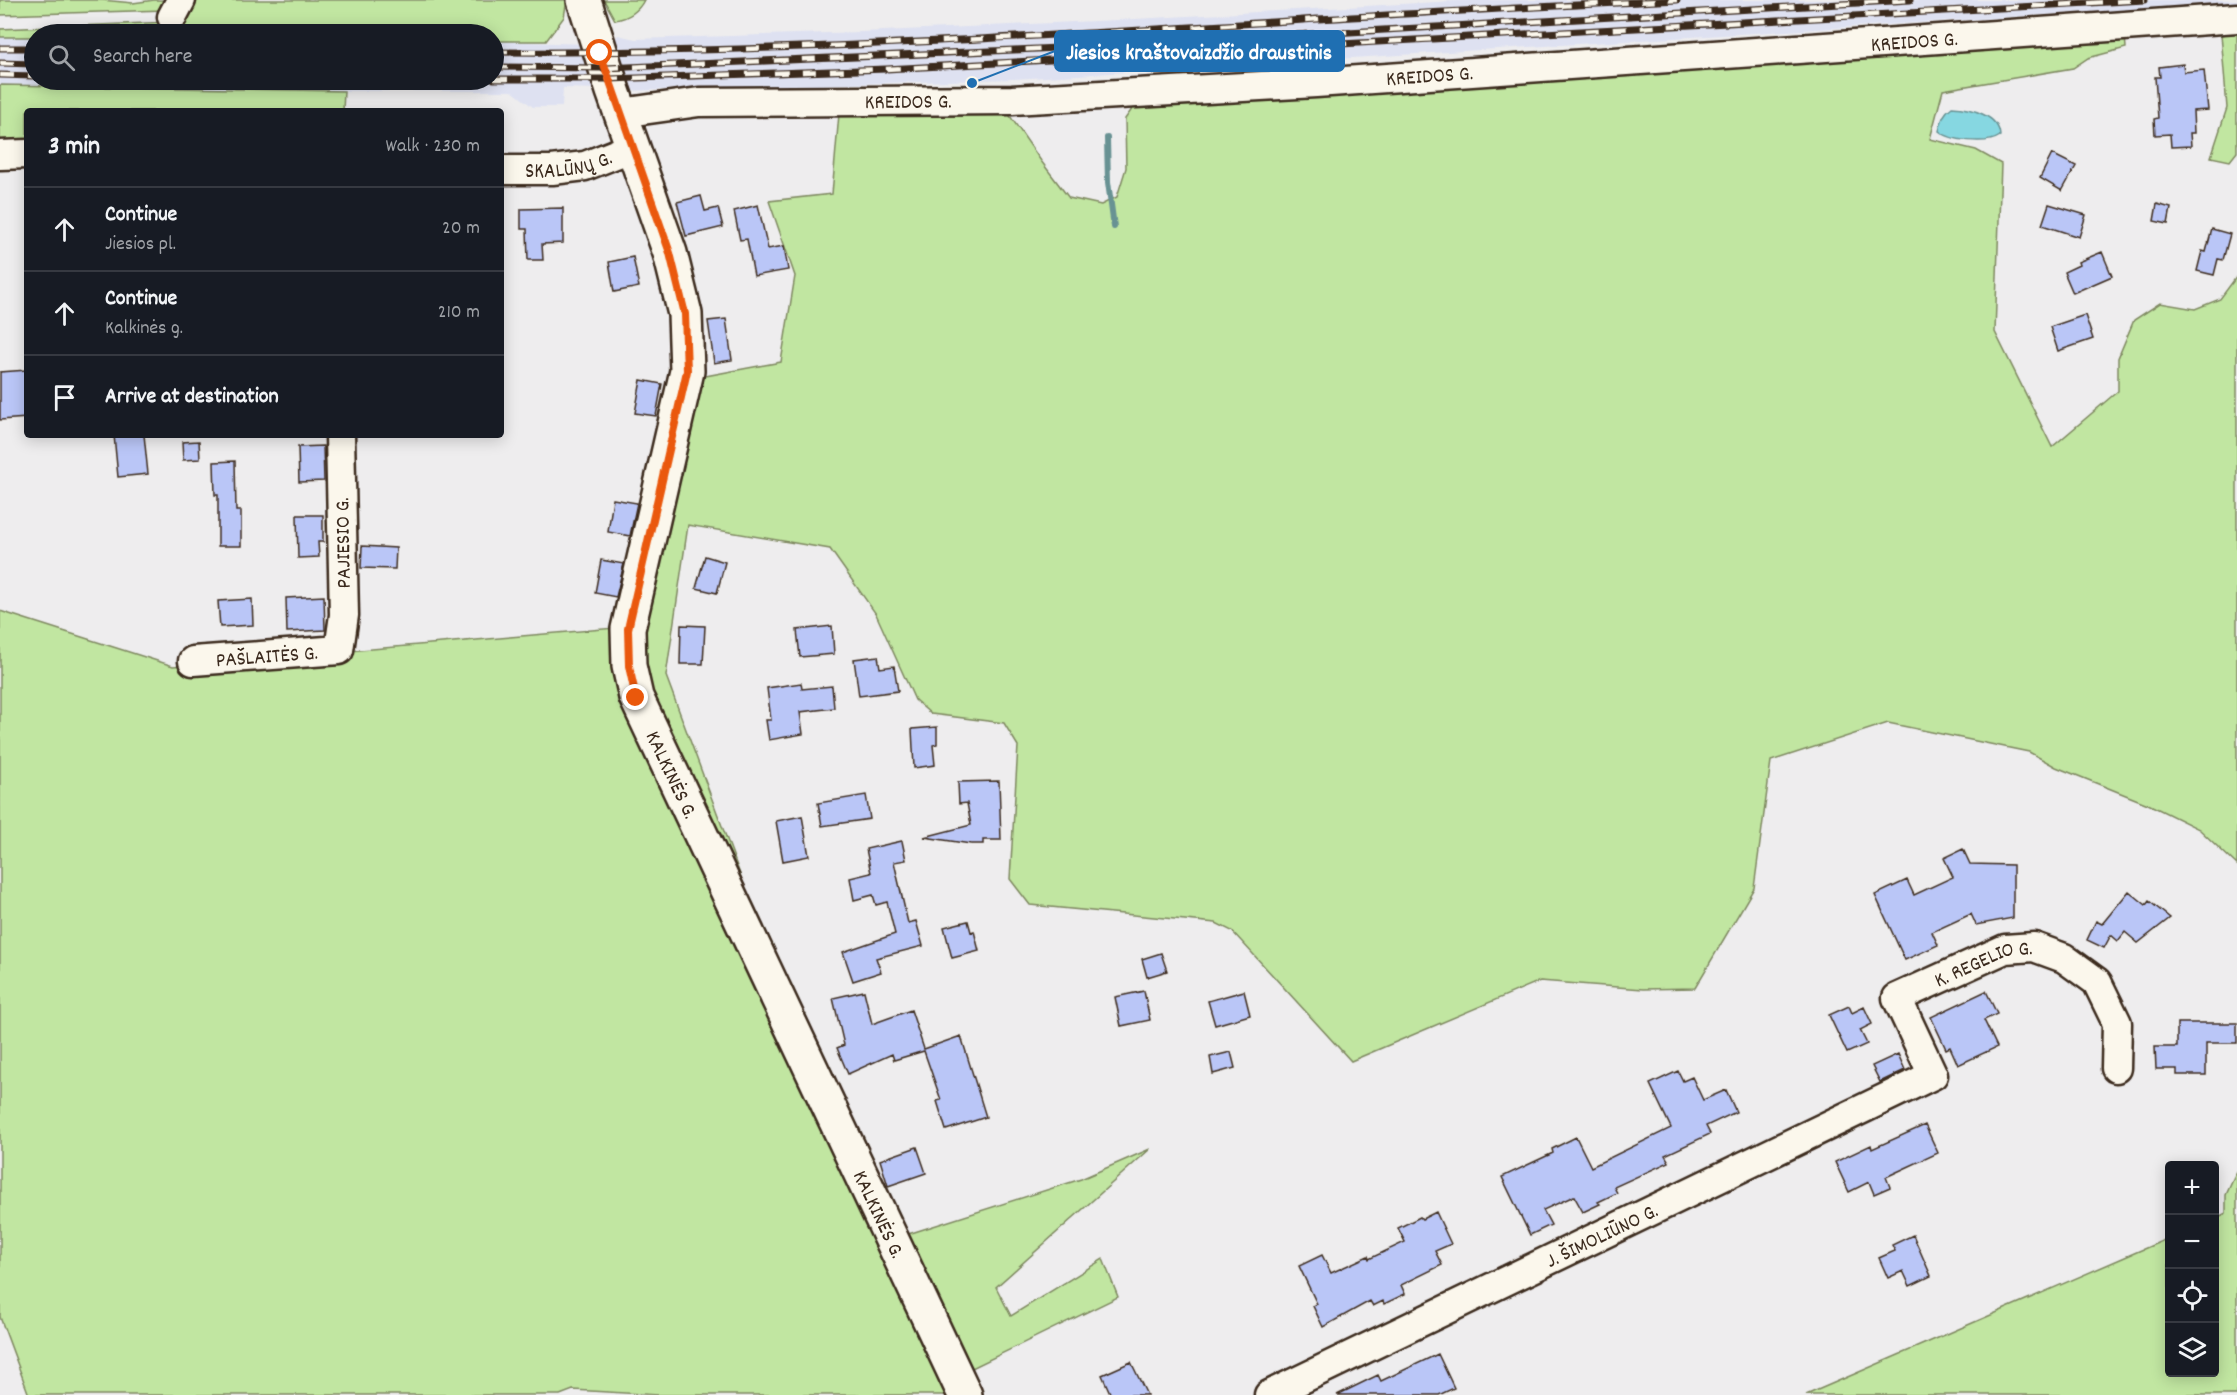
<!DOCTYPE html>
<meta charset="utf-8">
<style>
:root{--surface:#171b24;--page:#242831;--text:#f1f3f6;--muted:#9ea1a6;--line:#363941}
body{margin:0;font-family:Dekko,sans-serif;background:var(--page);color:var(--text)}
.controls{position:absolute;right:18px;bottom:18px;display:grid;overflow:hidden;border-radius:6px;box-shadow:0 3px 15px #0003}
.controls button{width:54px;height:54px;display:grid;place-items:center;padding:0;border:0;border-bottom:2px solid var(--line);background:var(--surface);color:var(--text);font:30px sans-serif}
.stop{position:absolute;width:18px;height:18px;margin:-14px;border:4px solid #ea580c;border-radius:50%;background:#fff}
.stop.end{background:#ea580c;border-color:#fff;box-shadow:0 2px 6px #0008}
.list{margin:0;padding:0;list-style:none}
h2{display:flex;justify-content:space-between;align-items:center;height:78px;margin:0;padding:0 24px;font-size:26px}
h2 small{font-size:20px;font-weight:400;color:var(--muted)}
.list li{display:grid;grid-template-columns:39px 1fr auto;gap:18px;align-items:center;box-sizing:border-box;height:84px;padding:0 24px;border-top:2px solid var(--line)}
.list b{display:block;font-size:22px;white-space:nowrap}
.list p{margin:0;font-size:20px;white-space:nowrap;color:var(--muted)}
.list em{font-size:20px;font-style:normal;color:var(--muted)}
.icon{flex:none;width:33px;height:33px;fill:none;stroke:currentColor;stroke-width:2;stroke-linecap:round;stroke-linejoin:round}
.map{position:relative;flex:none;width:2237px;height:1395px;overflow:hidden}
.search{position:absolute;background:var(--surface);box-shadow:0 3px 15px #0003;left:24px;top:24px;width:480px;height:66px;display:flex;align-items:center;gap:15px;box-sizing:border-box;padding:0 21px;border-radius:33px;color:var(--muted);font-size:22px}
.panel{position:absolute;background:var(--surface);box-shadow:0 3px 15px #0003;left:24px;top:108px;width:480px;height:330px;border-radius:6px}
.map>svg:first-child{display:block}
</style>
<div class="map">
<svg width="2237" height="1395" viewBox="0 0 2237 1395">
<rect width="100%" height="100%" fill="#eeedee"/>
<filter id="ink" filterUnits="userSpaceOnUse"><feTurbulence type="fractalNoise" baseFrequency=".0167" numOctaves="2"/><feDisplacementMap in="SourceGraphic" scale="12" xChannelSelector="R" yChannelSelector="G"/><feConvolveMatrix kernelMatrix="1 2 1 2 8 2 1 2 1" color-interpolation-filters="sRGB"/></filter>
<g filter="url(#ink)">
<path fill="#dee1f1" d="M1472 0H2237V3L1014 79 629 91 611 43 618 35 635 39 862 32 1117 20Z
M0 37H34V80H494V41L587 44 598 89 563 88 562 107H533L512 91H344L0 85Z"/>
<path fill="#c1e6a1" stroke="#7e8860" stroke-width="1.5" d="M0 0H102L133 3 154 0H175L166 10 0 15Z
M188 0H567L564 17 546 41H494V34H34V37H0V29L172 22Z
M604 0H644C638 12 628 18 615 20Z
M2237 32V152L2230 161 2211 157 2227 108 2221 34Z
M2125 36 2126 48 2088 58 2073 68 1943 90 1930 139 1976 150 2001 164 1995 332 2052 447 2118 391V358L2134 320 2160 303 2195 309 2220 299 2237 276V865L2199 829 2148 804 2056 767 2029 752 1888 723 1771 761 1754 888 1695 988 1643 989 1540 981 1351 1061 1232 931 1216 923 1030 905 1010 879 1018 746 1004 723 931 714 915 700 876 614 830 549 688 525 666 676 747 893 641 673 636 637 695 378 781 362 795 276 769 201 832 194 839 114 1008 113 1041 161 1069 198 1101 205 1117 197 1126 168 1125 119 1135 105Z
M0 85 344 91 343 111H27V144L0 145Z
M0 611 173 666 615 628 947 1395H659L573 1390 560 1395H29L0 1317Z
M1150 1149 996 1287 1011 1316 1103 1259 1118 1297 970 1369 902 1236 1081 1179Z
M2237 1171V1395H1806L2169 1238 2170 1372H2214L2215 1219 2226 1213V1195Z"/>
<path fill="#86d7e1" stroke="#689293" stroke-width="1.5" d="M1952 107C1970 108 1999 115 2000 136 1987 145 1950 141 1939 131 1942 120 1943 113 1952 107Z"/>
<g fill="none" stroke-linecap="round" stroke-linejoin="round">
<path stroke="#689293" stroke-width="6" d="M1107 138 1108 182 1114 227"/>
</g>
<path fill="#bac6f7" stroke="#3b2a1e" stroke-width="1.5" d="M2183 64 2184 72 2204 70 2208 110 2193 111 2194 133H2190L2191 146 2171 147 2170 134 2155 135 2154 119 2158 118 2155 77H2160L2159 67Z
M2052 154 2076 166 2062 191 2040 178Z
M701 196 705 211 718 208 723 227 686 236 677 202Z
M2049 204 2086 215 2079 237 2042 225Z
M2157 204 2171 208 2168 224 2154 221Z
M758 205 768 249 784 246 788 270 754 276 747 239 740 240 734 211Z
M563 208V243L542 244 543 260H528L527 229H521V209Z
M2212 229 2230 234 2223 260 2218 259 2214 275 2197 271 2202 251 2206 252Z
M2102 252 2112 276 2073 293 2064 272 2079 265 2078 262Z
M633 257 639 287 614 292 609 262Z
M2085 315 2093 339 2058 351 2050 327Z
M726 319 732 360 714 363 708 321Z
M27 370V418L0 420V372Z
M641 380 662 384 656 416 635 413Z
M114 435H144L148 474 118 477Z
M199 441 200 459 183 460 182 442Z
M323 446 324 481 299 482 298 447Z
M235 461 236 511H241V546H218V495H215L214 462Z
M613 499 637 503 630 536 608 532Z
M297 515H323V542H318L319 557 298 558Z
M362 546 396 548 395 569 361 568Z
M705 556 725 562 717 593 696 588Z
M601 560 624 564 616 597 595 593Z
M324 596 325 630 287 632 286 598Z
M252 599 253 625 220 627 218 601Z
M681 625 705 626 703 664H680Z
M832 626 834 654 800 657 797 630Z
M878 656 880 668 894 666 898 691 859 696 854 659Z
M801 683 802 689 832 686 834 708 800 712 803 734 769 740 766 720H771L767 688Z
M937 727V744L933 745 935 765 914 768 912 729Z
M999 781 1001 840H983V844H971L924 837 971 825 967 803 959 804 958 782Z
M866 795 870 819 822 826 818 803Z
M802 816 809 856 783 861 776 821Z
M902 841 906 860 894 862 908 923 916 921 923 946 876 958 881 972 853 981 843 952 895 934 887 902 876 905 873 895 854 900 850 878 871 873 866 849Z
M1963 849 1970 864 2013 865V918L1976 925 1971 914 1932 932 1938 945 1905 960 1875 895 1907 880 1914 895 1953 877 1944 858Z
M2129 891 2146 905 2149 901 2170 918 2138 943 2125 932 2118 941 2111 935 2104 948 2087 940 2096 921 2102 924Z
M968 921 971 932 974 931 979 951 952 958 944 927Z
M1161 953 1167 971 1147 977 1142 959Z
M864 991 872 1024 911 1010 924 1049 961 1036 986 1117 946 1130 937 1101 941 1100 924 1051 894 1060 892 1054 848 1074 837 1048 844 1045 833 998Z
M1144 991 1150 1020 1121 1026 1115 997Z
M1244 991 1250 1015 1215 1025 1208 1001Z
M1986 991 1997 1014 1984 1020 1997 1047 1958 1065 1950 1047 1946 1049 1931 1017Z
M1849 1006 1852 1013 1864 1007 1872 1024 1860 1030 1867 1044 1847 1053 1829 1015Z
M2177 1023H2237V1043H2206V1075H2177V1069H2156L2155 1047H2177Z
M1231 1052 1235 1068 1213 1074 1210 1057Z
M1898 1054 1905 1070 1880 1082 1872 1066Z
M1678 1071 1683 1081 1692 1077 1703 1100 1726 1090 1736 1112 1706 1126 1710 1134 1665 1155 1669 1162 1614 1187 1617 1193 1598 1202 1600 1204 1583 1212 1574 1196 1543 1210 1551 1225 1530 1235 1502 1177 1553 1153 1552 1149 1576 1137 1591 1167 1671 1128 1650 1084Z
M1925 1125 1938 1153 1886 1177 1890 1187 1874 1194 1869 1182 1849 1192 1835 1162 1871 1145 1872 1149Z
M917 1147 926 1173 888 1186 880 1160Z
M1436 1212 1451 1244 1435 1251 1442 1265 1401 1285 1405 1294 1384 1304 1383 1301 1373 1306 1370 1301 1323 1327 1313 1306 1317 1304 1299 1266 1322 1255 1331 1273 1368 1256 1369 1259 1405 1242 1398 1228 1420 1217 1422 1219Z
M1913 1235 1931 1276 1910 1286 1903 1271 1888 1278 1879 1258 1895 1251 1892 1245Z
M1438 1354 1454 1388 1439 1395H1337L1378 1375 1381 1381Z
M1131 1362 1147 1395H1111L1102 1375Z"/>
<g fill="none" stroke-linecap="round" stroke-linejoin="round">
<g stroke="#3b2a1e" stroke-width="33">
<g id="minor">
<path d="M172 17 181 0"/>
<path id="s1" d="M621 113 699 102 1012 100 1316 83 2237 18"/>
<path d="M0 155 27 154"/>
<path id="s2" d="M501 170H552L585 166 633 147"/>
<path id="s3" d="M193 661 339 650 344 615 340 435"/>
<path id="s4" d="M1269 1395 1933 1075 1897 998 2005 949 2034 947 2064 958 2097 982 2117 1023 2116 1068"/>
</g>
</g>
<g stroke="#3b2a1e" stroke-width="38">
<g id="major">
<path id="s5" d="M584 0 613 91 670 253 685 314 687 371 628 629 629 666 636 697 965 1395"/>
</g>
</g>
<use href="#minor" stroke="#fbf7ec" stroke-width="28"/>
<use href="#major" stroke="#fbf7ec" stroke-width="33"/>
<g stroke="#3b2a1e" stroke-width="7">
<path id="rail" d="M0 48H34
M494 52C753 54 1013 38 1273 22 1407 13 1542 7 1677 0
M0 63 34 64
M494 67 605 68 1103 46 1910 0
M0 75 34 76
M494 79H609L886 69 2145 0"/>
</g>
<use href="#rail" stroke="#fbf7ec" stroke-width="4.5" stroke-dasharray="14" stroke-linecap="butt"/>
</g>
</g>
<g fill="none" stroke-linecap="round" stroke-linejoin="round" filter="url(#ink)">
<path stroke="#ea580c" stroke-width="8" d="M600 53 670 253 685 314 687 371 628 629 629 666 636 698"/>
</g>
<g text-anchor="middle" stroke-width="4.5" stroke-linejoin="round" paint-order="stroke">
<g font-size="21" fill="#3b2a1e" stroke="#fbf7ec">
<text dy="7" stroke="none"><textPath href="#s1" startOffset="1296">KREIDOS G.</textPath></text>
<text dy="7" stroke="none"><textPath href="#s1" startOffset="810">KREIDOS G.</textPath></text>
<text dy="7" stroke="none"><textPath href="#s1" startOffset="288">KREIDOS G.</textPath></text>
<text dy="7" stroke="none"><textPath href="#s2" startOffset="68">SKALŪNŲ G.</textPath></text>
<text transform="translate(342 543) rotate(-91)" y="7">PAJIESIO G.</text>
<text dy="7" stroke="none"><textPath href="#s3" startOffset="74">PAŠLAITĖS G.</textPath></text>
<text dy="7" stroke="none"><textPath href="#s5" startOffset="806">KALKINĖS G.</textPath></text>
<text dy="7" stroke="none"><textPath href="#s4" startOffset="916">K. REGELIO G.</textPath></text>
<text dy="7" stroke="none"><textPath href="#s5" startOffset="1292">KALKINĖS G.</textPath></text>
<text dy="7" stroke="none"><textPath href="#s4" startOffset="369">J. ŠIMOLIŪNO G.</textPath></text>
</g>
</g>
<path fill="none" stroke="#1f6fb2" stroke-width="2" d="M972 83L1055 51"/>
<circle fill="#1f6fb2" stroke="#fbf7ec" stroke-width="2" cx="972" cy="83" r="6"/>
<rect fill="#1f6fb2" stroke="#1f6fb2" stroke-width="2" x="1055" y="31" width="289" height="40" rx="6"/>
<g font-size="22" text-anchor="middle" font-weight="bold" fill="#fff">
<text x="1199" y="59">Jiesios kraštovaizdžio draustinis</text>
</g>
</svg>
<div class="controls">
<button>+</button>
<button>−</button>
<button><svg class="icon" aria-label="locate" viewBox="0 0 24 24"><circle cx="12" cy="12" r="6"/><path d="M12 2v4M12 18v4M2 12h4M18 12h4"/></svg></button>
<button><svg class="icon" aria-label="layers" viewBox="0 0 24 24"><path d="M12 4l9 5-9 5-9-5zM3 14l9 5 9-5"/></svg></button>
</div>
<div class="stop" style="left:600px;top:53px"></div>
<div class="stop end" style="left:636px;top:698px"></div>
<div class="search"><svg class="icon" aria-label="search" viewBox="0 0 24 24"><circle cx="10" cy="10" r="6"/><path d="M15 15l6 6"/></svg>Search here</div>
<section class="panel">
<h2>3 min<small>Walk · 230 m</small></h2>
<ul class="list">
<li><svg class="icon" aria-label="ahead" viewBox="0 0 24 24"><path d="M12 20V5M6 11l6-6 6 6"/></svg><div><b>Continue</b><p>Jiesios pl.</p></div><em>20 m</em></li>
<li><svg class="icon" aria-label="ahead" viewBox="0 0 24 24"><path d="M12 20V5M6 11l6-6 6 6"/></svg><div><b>Continue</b><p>Kalkinės g.</p></div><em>210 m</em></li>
<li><svg class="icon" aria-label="arrive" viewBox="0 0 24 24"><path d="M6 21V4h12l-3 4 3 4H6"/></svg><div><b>Arrive at destination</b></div></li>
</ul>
</section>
</div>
